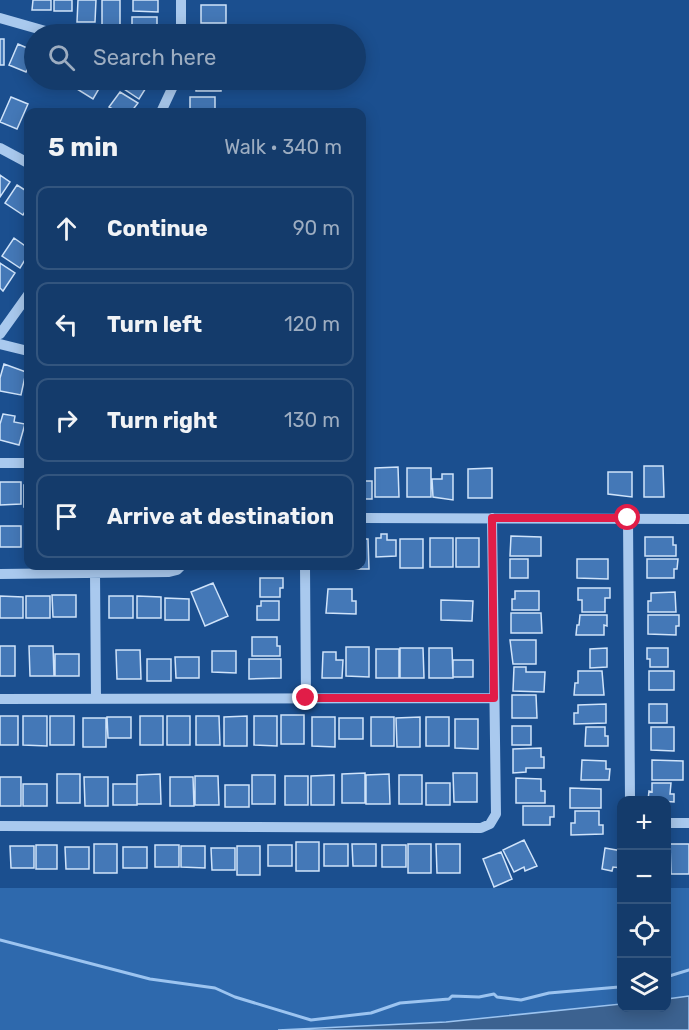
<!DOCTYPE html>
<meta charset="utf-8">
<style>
:root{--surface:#143b6b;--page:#214673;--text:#f1f3f6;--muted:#9dadc1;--line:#33557e}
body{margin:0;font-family:Rubik,sans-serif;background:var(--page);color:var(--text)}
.controls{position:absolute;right:18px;bottom:18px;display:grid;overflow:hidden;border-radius:12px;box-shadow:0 3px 15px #0003}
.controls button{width:54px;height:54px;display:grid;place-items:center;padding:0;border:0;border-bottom:2px solid var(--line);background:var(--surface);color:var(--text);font:30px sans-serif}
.stop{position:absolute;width:18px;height:18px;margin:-14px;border:4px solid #e11d48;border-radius:50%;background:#fff}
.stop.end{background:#e11d48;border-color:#fff;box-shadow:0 2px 6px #0008}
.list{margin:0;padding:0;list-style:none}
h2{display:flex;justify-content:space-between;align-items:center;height:78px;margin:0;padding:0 24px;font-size:26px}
h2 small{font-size:20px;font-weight:400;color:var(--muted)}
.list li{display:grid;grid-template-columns:39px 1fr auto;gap:18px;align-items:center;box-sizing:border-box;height:84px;margin:0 12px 12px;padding:0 12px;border:2px solid var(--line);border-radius:12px}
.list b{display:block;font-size:22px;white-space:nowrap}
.list em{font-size:20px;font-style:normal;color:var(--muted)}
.icon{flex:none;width:33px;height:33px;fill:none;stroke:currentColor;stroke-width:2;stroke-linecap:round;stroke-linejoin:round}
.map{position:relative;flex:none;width:689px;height:1030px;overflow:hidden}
.search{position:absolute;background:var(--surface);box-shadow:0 3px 15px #0003;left:24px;top:24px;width:342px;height:66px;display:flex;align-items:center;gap:15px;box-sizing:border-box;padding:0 21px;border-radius:33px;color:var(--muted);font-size:22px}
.panel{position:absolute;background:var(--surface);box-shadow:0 3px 15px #0003;left:24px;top:108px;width:342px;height:462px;border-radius:12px}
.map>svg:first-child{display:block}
</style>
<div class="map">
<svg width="689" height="1030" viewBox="0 0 689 1030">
<rect width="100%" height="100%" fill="#1b4f8f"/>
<path fill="#2e69ad" d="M0 888H621L622 1008H666L667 888H689V1030H0Z"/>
<path fill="#3c6290" stroke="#9cc4f0" stroke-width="1.5" d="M689 996V1030H278L446 1022 621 1004 622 1008H666L667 999Z"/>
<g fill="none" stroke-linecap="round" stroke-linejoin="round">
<path stroke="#9cc4f0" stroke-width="3" d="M0 940 150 979 215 988 235 997 311 1020 371 1013 400 1003 449 999 452 996 479 997 494 994 497 997 521 1000 549 993 619 987 622 985
M666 977 689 970"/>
</g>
<path fill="#4478b7" stroke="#cfe3fa" stroke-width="1.5" d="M33 0H51V10H32Z
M54 0H72V11H54Z
M78 0H96L95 22H77Z
M102 0H120V26H102Z
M133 0H158V12L133 11Z
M201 5H226V23H201Z
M132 17H157V34H132Z
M200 28H224V34H200Z
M0 39H4V65H0Z
M18 44 34 51 26 72 9 65Z
M58 80H79L73 89Z
M83 80H104L93 99 77 89Z
M126 80H144L149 83 139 99 121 87Z
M196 80H221V91H196Z
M120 92 138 103 131 112H118L109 107Z
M11 97 28 104 17 129 0 122Z
M190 97H215V112H190Z
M0 175 10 182 0 197Z
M17 185 28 192V207L23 215 5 203Z
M14 238 28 248V255L20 268 2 256Z
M0 263 15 273 3 291 0 288Z
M4 364 26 372 21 395 0 391V378Z
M3 414 15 416 14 422 25 424 19 445 0 440V424Z
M644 466H663L664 497H644Z
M398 467 399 497H375V468Z
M407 468H431V497H407Z
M492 468V498H468V469Z
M608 472H632V497L608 494Z
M442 474H453V500L433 497 432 479H442Z
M362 481H372V499H362Z
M0 482H21V504L0 505Z
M24 485H28V507H24Z
M0 526H21V547H0Z
M381 534H387V540H396V556L376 557V538H381Z
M511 536 541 537V556H510Z
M645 537H673V545H676V556H645Z
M430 538H453V567H430Z
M456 538H479V567H456Z
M362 539H368L369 569H345V566H362Z
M400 539H423V568H400Z
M510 559H528V578H510Z
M577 559H608V579L577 578Z
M647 559H678L677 569H674V578H647Z
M260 578H283V588H280V597H260Z
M213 583 228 616 205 626 191 592Z
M578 588H610V598H605V612H582V600H578Z
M328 589H352V601H356V614L326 613Z
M515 591H539V610H512V599H515Z
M675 592 676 612H648V601H651V593Z
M52 595H76V617H53Z
M0 596 23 597V618H0Z
M26 596H50V618H26Z
M109 596H133V618H109Z
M137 596 161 597V618H137Z
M165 598 189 599V620H165Z
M441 600 473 601 472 621 441 620Z
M261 601H279V620H257V606H261Z
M511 613H541L542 633H511Z
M580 615H607V626L604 625V635H576L577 625H579Z
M648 615H679V626H676V635L648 634Z
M252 637H277V646H280V656H252Z
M510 640H536V664H513Z
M0 646H15V676H0Z
M29 646H53L54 676H30Z
M346 647H369V677L346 676Z
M400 648H423L424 678H400Z
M429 648H452L453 678H429Z
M607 648V667L590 668V649Z
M647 648H668V667H650V659H647Z
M376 649H399V678H376Z
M116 650H140L141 679H117Z
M212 651H236V673L212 672Z
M323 652H336V660H343L342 678H322Z
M55 654H79V676H55Z
M175 657H199V678H176Z
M147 659H171V681H147Z
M249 659H281V678L249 679Z
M453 660H473V677H453Z
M514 667H526V672H545L544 692 513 691Z
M578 671H602L604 695H574L575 683H578Z
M649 671H674V690H649Z
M512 695H536L537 718H512Z
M606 704V723L574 724V713H578V705Z
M649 704H667V723H649Z
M281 715H304V744H281Z
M0 716H18V745H0Z
M23 716H47V746L23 745Z
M50 716H74V745H50Z
M140 716H163V745H140Z
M167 716H190V745H167Z
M196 716H219L220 745H196Z
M247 716V746H224V717Z
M254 716H277V746L254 745Z
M107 717H131V738H108Z
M312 717H335V747L312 746Z
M371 717H394V746H371Z
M420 717V747H397L396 718Z
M426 717H449V746H426Z
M83 718H106V747H83Z
M339 718H363V739H339Z
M455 719H478V749L455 748Z
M512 726H531V745H512Z
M586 727H605V736H608V746H585Z
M651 727H674V751L651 750Z
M541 748V757H544V768H526V772L513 773V749Z
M582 760 606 761V769H610L609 780H581Z
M652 760 683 761V780H652Z
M365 773V803H342V774Z
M453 773H477V802H454Z
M57 774H80V803H57Z
M160 774 161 804H137V775Z
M389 774 390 804H366V775Z
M252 775H275V804H252Z
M334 775V805H311V776Z
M399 775H422V804H399Z
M195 776H218L219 805H195Z
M285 776H308V805H285Z
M0 777H21V806H0Z
M84 777H108V806H85Z
M170 777H193L194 806H170Z
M516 778 541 779V791H545V803H516Z
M426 783H450V805H426Z
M652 783H671L670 794H674V802L648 800 649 791 652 792Z
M23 784H47V806H23Z
M113 784H137V805H113Z
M225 785H249V807H225Z
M570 788 601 789V808H570Z
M523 806H554V817H550V825H523Z
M575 811H599V825H603V834L571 835V823H575Z
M524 840 537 866 525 871 524 867 514 872 503 850Z
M296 842H319V871H296Z
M94 844H117V873H94Z
M324 844H348V866H324Z
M352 844H376V866H353Z
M408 844H431V873H408Z
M436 844H460V873H437Z
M670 844H689V874H671Z
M36 845H57V869H36Z
M155 845H179V867H155Z
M268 845H292V866H268Z
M382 845H406V867H382Z
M10 846H34V868H11Z
M181 846H205V868L181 867Z
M237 846H260V875H237Z
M65 847H89V869H66Z
M123 847H147V868H123Z
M211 848H235V870H212Z
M605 848 622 851V868L613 867 612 871 602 869Z
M501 852 512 879 494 887 483 859Z"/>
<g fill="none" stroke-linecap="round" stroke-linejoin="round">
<path stroke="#a9c9ee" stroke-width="10" d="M181 0V34
M0 18 56 34
M161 112 176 80
M0 148 28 163
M0 334 28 295
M0 344 28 351
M0 463H28
M362 518 689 519
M628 518 630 800
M305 566 306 698
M95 573 96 699
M0 574 169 572 177 570 181 566
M0 699 494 698
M666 823H689
M0 826 481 828 490 824 496 814 492 518"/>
</g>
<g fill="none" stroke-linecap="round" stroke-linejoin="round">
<path stroke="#e11d48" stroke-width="8" d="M306 698H494L492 518H628"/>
</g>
</svg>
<div class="controls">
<button>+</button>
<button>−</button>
<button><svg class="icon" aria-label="locate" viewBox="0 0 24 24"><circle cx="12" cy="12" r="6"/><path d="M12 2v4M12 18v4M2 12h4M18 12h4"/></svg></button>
<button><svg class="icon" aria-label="layers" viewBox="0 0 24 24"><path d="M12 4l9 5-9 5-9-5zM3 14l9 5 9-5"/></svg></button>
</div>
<div class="stop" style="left:628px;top:518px"></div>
<div class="stop end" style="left:306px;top:698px"></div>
<div class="search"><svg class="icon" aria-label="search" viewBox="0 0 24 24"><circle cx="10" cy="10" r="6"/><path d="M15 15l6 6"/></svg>Search here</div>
<section class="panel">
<h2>5 min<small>Walk · 340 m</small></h2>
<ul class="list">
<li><svg class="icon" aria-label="ahead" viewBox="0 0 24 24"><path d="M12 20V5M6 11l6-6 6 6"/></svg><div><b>Continue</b></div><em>90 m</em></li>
<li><svg class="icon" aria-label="left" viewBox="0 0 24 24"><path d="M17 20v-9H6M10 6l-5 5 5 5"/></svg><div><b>Turn left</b></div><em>120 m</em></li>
<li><svg class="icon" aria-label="right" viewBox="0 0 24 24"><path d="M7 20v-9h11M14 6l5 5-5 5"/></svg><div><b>Turn right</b></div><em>130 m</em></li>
<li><svg class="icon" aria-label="arrive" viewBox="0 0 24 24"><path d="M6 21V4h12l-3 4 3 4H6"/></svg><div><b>Arrive at destination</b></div></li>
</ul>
</section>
</div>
